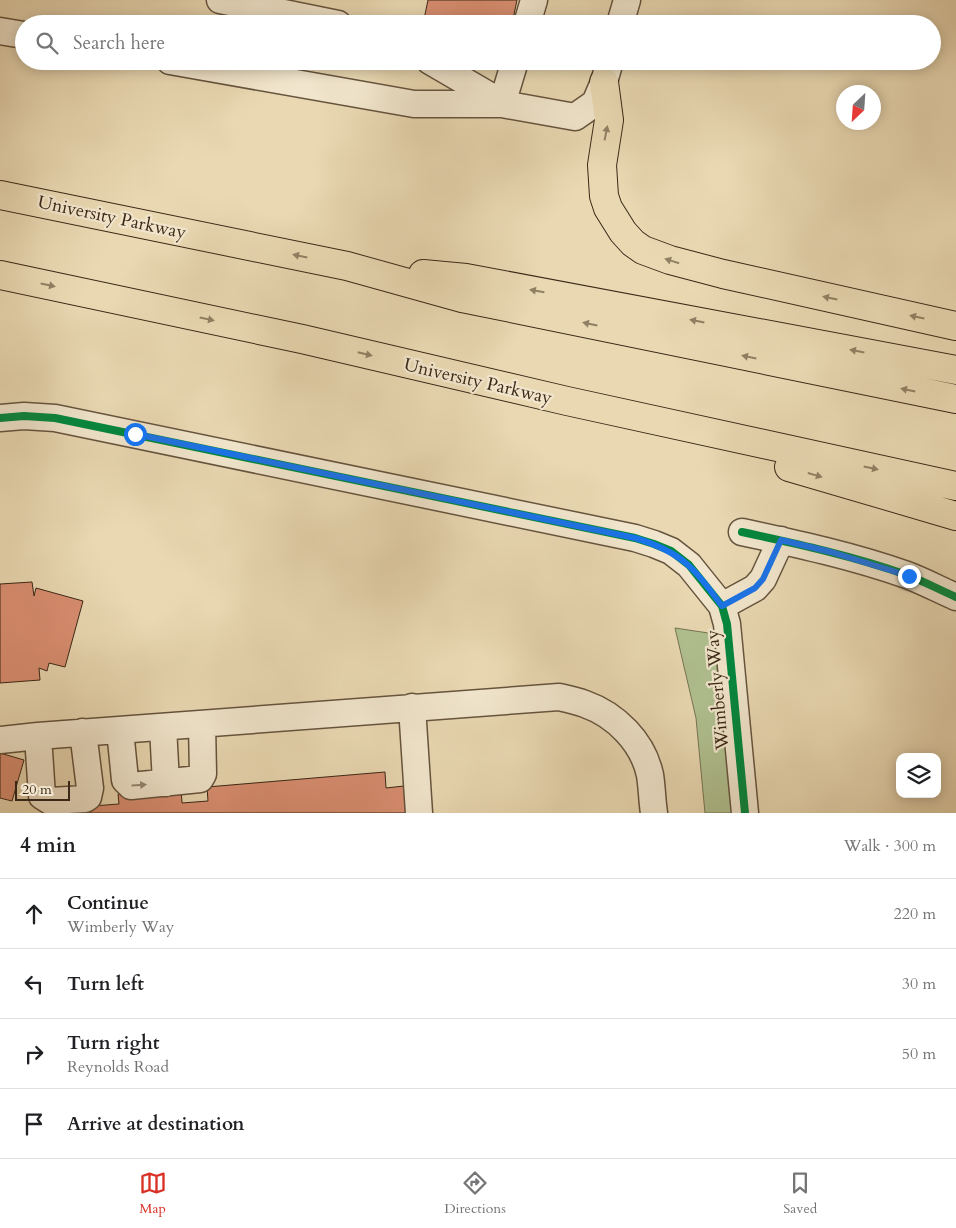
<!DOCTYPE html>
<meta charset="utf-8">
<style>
:root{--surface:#fff;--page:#f2f2f2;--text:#202124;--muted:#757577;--line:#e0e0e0;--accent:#d93025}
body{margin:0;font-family:Cardo,serif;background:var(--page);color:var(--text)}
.controls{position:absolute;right:15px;bottom:15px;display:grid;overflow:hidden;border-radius:10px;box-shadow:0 2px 12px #0003}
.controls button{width:45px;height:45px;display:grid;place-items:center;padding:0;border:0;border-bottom:1px solid var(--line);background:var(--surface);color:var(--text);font:25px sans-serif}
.compass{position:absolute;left:836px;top:85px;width:45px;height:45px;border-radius:50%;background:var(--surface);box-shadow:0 2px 12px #0003;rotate:205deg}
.scale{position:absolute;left:15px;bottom:12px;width:55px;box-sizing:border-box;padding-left:5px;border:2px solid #3b2817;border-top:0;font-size:14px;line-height:18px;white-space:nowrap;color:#3b2817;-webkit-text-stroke:4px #f1e6cd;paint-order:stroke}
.stop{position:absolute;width:15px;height:15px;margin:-11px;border:4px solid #1a73e8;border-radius:50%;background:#fff}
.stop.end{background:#1a73e8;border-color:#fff;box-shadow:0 1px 5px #0008}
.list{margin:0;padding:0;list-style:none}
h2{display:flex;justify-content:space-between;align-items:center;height:65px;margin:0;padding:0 20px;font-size:21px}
h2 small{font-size:16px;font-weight:400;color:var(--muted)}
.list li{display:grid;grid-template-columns:32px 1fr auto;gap:15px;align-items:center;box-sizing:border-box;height:70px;padding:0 20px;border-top:1px solid var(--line)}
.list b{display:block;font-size:19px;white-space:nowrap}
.list p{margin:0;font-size:16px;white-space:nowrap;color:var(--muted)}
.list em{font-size:16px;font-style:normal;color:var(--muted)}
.icon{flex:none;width:28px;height:28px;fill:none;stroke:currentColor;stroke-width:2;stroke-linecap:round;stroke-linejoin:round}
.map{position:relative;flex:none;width:956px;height:813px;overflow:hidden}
.search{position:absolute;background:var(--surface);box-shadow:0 2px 12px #0003;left:15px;right:15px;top:15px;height:55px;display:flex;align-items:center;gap:12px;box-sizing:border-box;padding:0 18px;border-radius:28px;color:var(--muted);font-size:19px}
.sheet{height:345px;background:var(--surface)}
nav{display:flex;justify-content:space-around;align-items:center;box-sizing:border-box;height:70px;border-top:1px solid var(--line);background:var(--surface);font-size:14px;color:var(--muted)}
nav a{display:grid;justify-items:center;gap:2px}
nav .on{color:var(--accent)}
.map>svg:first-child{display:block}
</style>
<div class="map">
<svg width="956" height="813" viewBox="0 0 956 813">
<rect width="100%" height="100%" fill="#e9d8b2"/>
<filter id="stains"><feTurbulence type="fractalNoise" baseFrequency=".004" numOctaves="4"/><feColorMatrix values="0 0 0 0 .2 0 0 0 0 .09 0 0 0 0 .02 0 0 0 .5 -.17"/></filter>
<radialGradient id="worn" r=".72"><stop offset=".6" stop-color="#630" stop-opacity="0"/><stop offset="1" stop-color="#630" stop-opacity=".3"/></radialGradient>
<path fill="#b0c090" stroke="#767454" d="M675 628 715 634 733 813H705L696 718Z"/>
<path fill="#d98f72" stroke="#3b2817" d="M428 0H517L512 24H423Z
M32 582 34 596 36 588 83 601 65 667 49 663 47 671 39 668 40 680 0 683V584Z
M0 753 24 760 12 801 0 798Z
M385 772 386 788 404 786 406 813H66V808L119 804 118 794 181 789 182 803 208 801 207 787Z"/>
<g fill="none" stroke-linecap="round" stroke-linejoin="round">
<g stroke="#66543e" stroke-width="29">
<path id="minor" d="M220 0 338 24
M527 24 534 0
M620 24 627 0
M0 31 24 35
M170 61 414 104H502L575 117 595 103 604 82 610 61
M430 61 502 103
M502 104 515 61
M0 418 24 416 55 418 635 538 654 544 671 551 689 565 722 606 727 624 745 813
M742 532C798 544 853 556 907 575 923 581 940 590 956 597
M722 606 755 588 763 579 781 540
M412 707 419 813
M163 727 166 783
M120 730 125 780 131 786 200 779 203 774 202 724
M38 736 42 796 50 801 85 799 88 797 90 788 83 732
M0 740 38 736 559 697C568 699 577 701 585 704 616 715 643 742 650 775 652 787 652 800 654 813"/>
</g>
<g stroke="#3b2817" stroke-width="30">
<path id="highway" d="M604 82 609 120 602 165 604 196 608 208 623 232 633 243 643 250 670 260 723 274 956 326
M0 195 347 266 462 298 956 399
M423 274 466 278 956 370
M0 275 302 339 567 401 956 486
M789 467 956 516"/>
</g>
<use href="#minor" stroke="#f1e6cd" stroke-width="26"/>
<use href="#highway" stroke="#e9d8b2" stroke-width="28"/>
<g stroke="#f1e6cd" stroke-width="11">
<path id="cycleway" d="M0 418 24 416 55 418 635 538 654 544 671 551 689 565 722 606 727 624 745 813
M742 532C798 544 853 556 907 575 923 581 940 590 956 597"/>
</g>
<use href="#cycleway" stroke="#00873e" stroke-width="8"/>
</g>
<defs><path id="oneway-solid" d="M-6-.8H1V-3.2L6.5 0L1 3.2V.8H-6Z" transform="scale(1.25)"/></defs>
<g fill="#928064">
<use href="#oneway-solid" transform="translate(606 133) rotate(-79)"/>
<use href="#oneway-solid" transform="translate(300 256) rotate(-168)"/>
<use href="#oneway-solid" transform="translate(672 261) rotate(-163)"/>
<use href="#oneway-solid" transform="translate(48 285) rotate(12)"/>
<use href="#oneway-solid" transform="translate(537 291) rotate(-170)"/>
<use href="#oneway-solid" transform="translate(830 298) rotate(-168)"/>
<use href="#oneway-solid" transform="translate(917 317) rotate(-168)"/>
<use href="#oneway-solid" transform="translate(207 319) rotate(12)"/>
<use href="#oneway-solid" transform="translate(697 321) rotate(-169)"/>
<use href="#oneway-solid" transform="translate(590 324) rotate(-168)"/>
<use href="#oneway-solid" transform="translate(857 351) rotate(-169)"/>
<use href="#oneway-solid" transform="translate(365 354) rotate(13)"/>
<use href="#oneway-solid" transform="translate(749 357) rotate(-168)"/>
<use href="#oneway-solid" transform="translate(908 390) rotate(-168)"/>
<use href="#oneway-solid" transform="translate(871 468) rotate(12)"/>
<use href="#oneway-solid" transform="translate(815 475) rotate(16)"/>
</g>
<use fill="#968772" href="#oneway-solid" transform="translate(139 785) rotate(-3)"/>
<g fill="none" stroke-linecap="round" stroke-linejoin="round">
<path stroke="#1a73e8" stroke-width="6" d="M135 434 635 538C682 552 694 568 722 606L755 588 763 579 781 540 831 552 909 576"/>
</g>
<g text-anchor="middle" stroke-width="4.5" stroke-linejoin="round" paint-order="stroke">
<g font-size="18" fill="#3b2817" stroke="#f1e6cd">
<text transform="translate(112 217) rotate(12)" y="6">University Parkway</text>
<text transform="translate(478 381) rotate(13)" y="6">University Parkway</text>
<text transform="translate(717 690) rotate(-95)" y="6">Wimberly Way</text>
</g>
</g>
<rect width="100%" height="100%" filter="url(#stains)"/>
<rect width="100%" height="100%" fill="url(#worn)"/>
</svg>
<div class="controls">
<button><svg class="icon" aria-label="layers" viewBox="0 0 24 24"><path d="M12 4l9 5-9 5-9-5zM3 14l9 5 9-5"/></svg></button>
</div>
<svg class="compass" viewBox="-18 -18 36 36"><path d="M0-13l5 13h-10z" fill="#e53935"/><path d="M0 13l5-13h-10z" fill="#757577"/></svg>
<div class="scale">20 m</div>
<div class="stop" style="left:135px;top:434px"></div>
<div class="stop end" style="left:909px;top:576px"></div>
<div class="search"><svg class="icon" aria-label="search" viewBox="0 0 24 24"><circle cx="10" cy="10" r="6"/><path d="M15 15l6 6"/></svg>Search here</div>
</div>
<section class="sheet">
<h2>4 min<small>Walk · 300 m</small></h2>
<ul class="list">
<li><svg class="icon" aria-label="ahead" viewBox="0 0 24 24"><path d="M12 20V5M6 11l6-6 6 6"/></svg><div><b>Continue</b><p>Wimberly Way</p></div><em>220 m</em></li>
<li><svg class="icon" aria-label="left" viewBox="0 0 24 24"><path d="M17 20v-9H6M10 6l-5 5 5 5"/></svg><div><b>Turn left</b></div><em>30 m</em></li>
<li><svg class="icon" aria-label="right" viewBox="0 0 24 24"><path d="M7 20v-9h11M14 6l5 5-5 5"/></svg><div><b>Turn right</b><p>Reynolds Road</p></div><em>50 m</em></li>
<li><svg class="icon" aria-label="arrive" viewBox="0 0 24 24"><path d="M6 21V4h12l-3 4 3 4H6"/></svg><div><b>Arrive at destination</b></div></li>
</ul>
</section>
<nav>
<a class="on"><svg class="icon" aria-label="map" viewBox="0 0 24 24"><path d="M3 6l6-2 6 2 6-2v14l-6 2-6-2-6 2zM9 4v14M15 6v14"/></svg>Map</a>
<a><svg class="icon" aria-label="directions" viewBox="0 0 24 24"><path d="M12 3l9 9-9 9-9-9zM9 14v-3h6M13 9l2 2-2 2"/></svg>Directions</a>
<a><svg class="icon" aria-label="saved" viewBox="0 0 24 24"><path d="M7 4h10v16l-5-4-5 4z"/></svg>Saved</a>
</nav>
